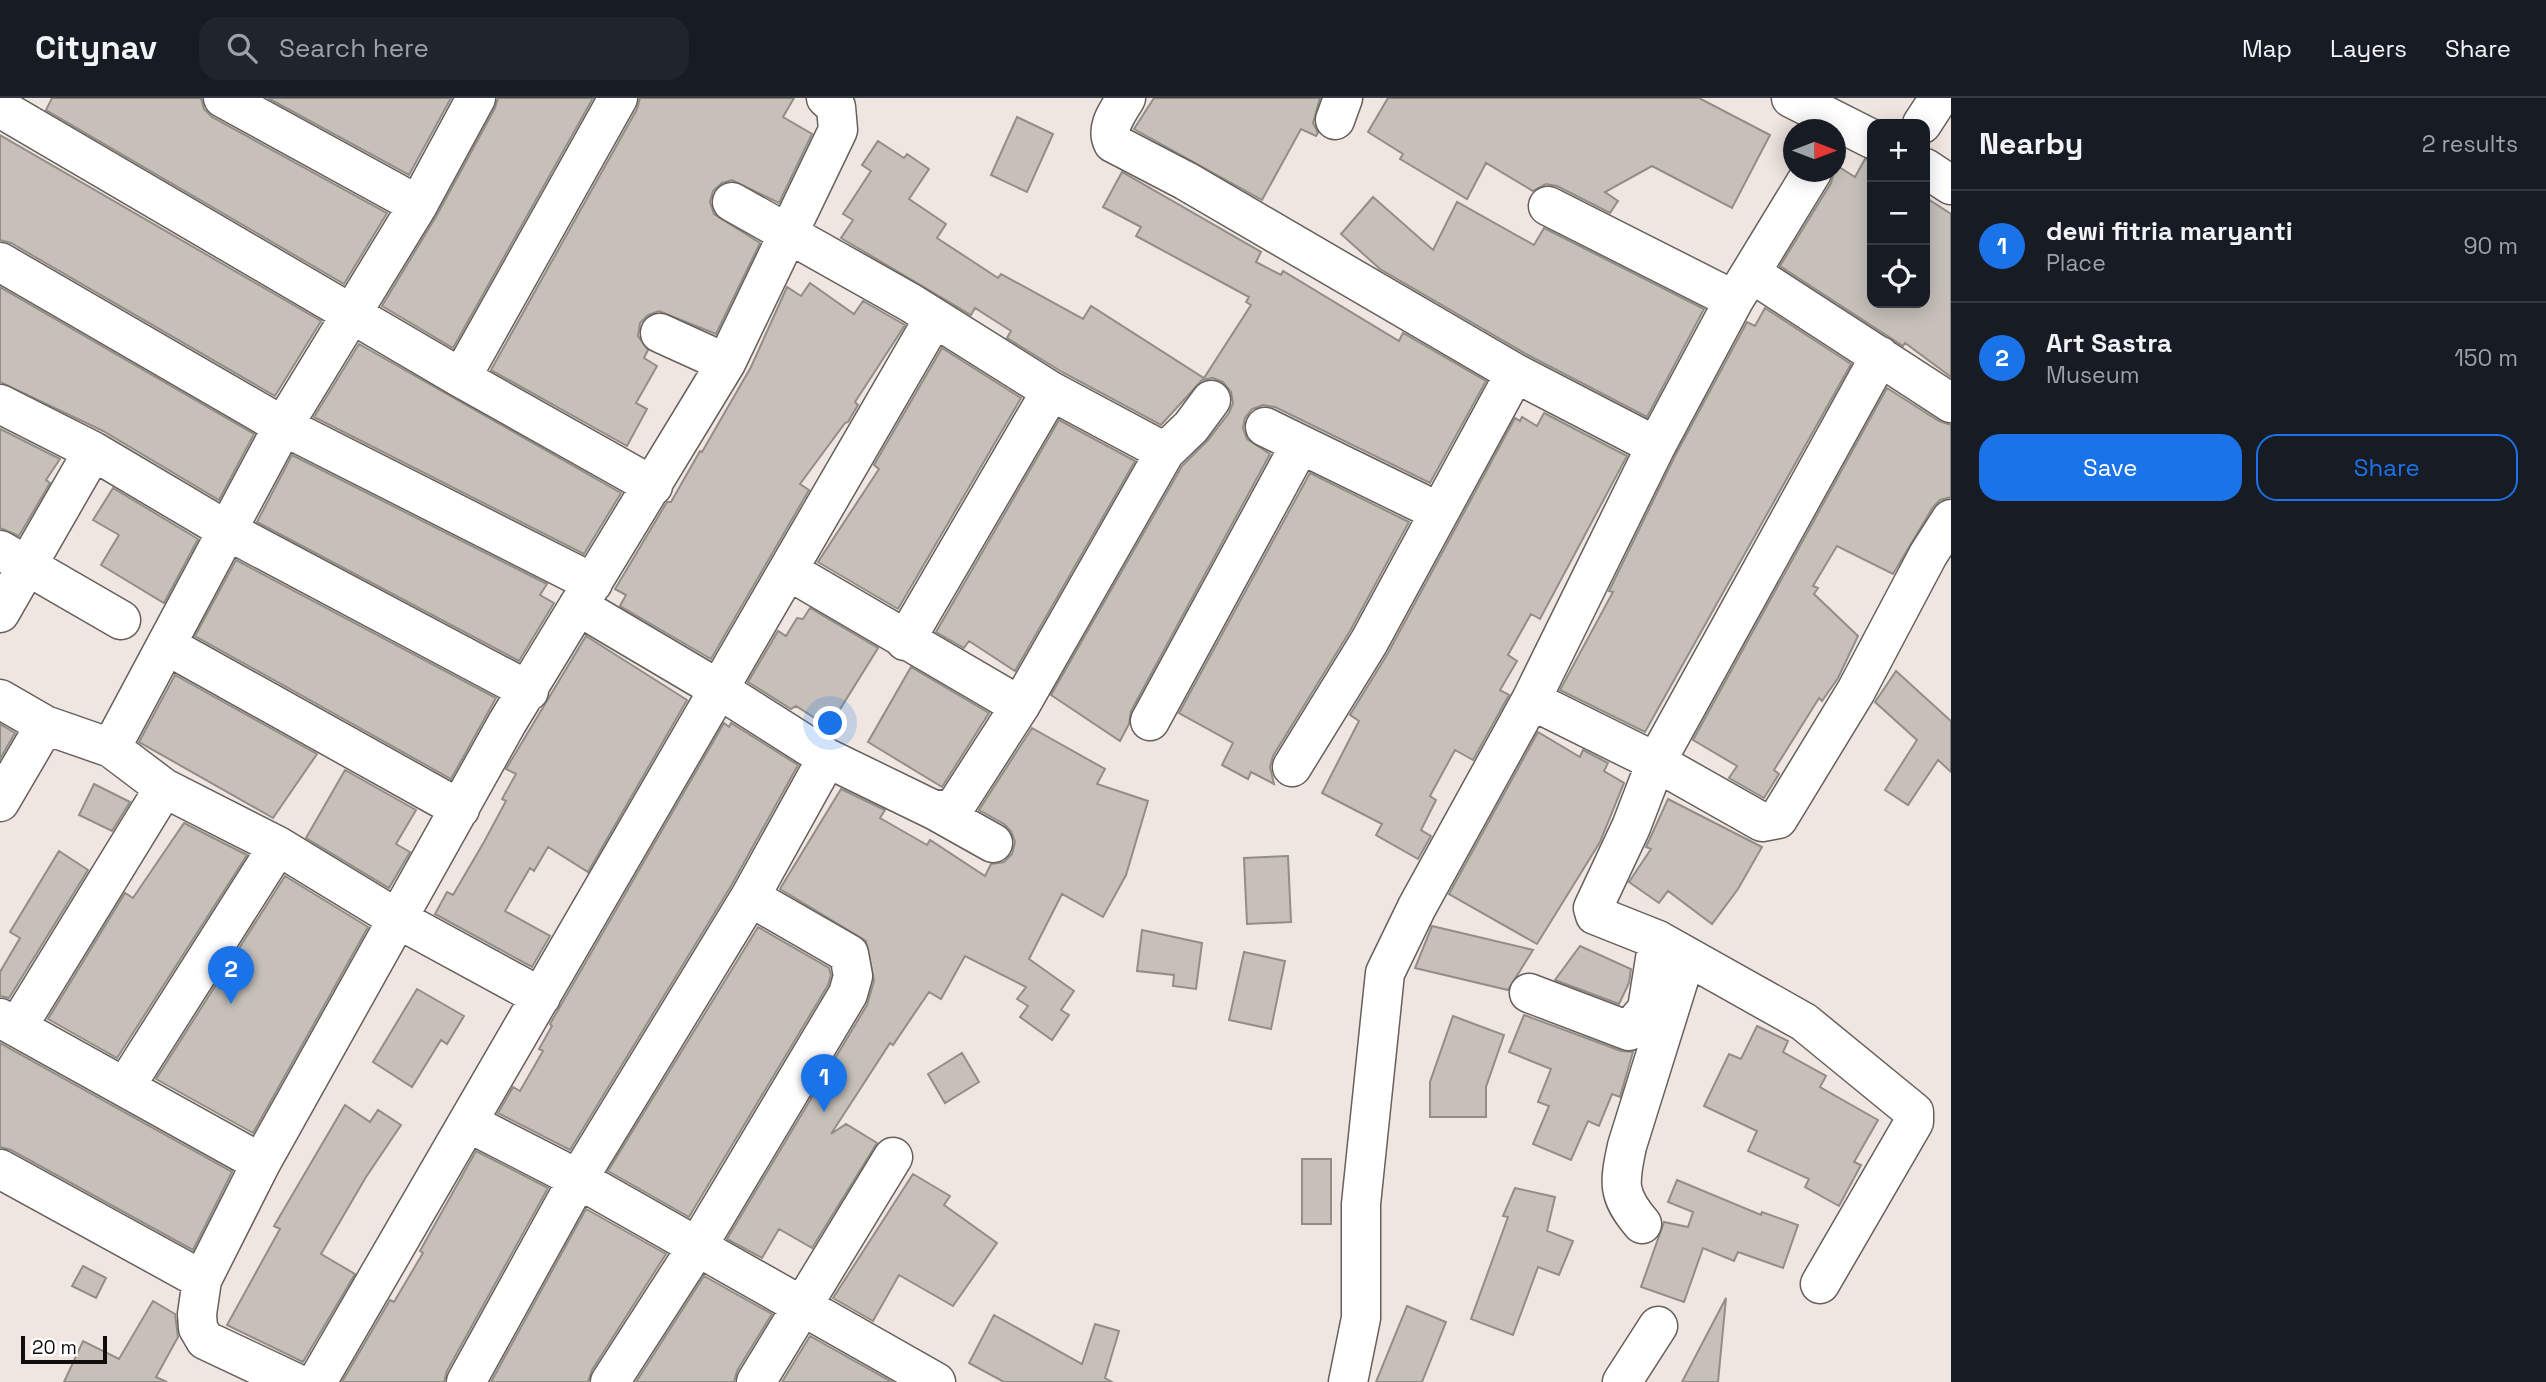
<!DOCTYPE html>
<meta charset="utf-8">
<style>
:root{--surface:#171b24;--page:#20242c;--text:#f1f3f6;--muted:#9ea1a6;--line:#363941;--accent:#1a73e8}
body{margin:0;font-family:"Space Grotesk",sans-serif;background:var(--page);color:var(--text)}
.controls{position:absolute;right:21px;top:21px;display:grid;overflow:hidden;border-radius:14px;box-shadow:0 4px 18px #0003}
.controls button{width:63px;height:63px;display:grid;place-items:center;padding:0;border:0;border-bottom:2px solid var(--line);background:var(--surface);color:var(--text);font:35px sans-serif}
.compass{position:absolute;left:1783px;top:21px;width:63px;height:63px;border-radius:50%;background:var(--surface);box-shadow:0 4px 18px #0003;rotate:90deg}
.scale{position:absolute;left:21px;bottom:18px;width:86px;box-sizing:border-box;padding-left:7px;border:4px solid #100d0b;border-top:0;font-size:19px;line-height:24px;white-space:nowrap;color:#100d0b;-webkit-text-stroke:5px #fff;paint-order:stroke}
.you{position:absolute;left:831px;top:626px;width:24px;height:24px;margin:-18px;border:5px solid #fff;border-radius:50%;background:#1a73e8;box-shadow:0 0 0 10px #1a73e833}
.badge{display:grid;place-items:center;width:46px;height:46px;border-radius:50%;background:var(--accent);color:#fff;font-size:23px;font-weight:700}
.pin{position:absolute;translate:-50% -58px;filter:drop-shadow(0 2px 4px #0008)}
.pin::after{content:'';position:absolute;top:37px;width:24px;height:21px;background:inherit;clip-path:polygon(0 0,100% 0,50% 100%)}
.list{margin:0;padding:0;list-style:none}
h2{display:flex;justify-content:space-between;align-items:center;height:91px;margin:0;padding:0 28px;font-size:30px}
h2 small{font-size:23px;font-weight:400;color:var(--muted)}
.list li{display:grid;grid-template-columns:46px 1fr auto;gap:21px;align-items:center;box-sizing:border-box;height:112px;padding:0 28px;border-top:2px solid var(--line)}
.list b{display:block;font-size:26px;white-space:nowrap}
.list p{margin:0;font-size:23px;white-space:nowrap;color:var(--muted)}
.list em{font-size:23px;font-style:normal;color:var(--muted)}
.actions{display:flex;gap:14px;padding:21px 28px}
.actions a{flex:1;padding:16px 0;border:2px solid var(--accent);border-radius:21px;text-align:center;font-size:24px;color:var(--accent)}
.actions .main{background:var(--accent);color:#fff}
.icon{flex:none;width:38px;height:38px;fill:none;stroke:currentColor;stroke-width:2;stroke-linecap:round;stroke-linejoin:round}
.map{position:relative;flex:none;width:1951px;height:1284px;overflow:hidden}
header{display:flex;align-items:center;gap:42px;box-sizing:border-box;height:98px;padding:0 35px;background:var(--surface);border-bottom:2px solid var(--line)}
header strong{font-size:33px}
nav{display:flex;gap:38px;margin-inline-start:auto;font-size:24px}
.search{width:490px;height:63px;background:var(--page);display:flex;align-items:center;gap:18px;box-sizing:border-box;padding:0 24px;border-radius:21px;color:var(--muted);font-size:26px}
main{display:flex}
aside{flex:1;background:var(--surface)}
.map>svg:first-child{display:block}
</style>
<header>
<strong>Citynav</strong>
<div class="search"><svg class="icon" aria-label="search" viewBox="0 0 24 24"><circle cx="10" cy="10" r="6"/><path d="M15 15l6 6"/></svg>Search here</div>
<nav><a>Map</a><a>Layers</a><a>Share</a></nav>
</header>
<main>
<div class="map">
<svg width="1951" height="1284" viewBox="0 0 1951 1284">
<rect width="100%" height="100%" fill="#f0e6e1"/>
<path fill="#c6c0b9" stroke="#928d86" stroke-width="2" d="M52 0H201L204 11 212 19 387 115 344 186 46 12Z
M268 0H451L409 77Z
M498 0H593L453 250 382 208 437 117 495 10Z
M640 0H794L783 19 812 36 779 105 732 82 722 85 713 93 710 104 714 116 760 145 716 236 659 213 648 217 640 225 638 238 648 252 644 260 657 268 636 305 647 311 627 348 491 272 637 11Z
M1154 0H1320L1313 25 1318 35 1316 38 1301 31 1262 102 1134 31Z
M1388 0H1699L1770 37 1732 110 1652 68 1605 94 1618 103 1610 115 1557 88 1546 86 1533 93 1486 65 1467 101 1400 61 1403 56 1368 34Z
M1017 19 1053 36 1027 94 991 77Z
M0 37 321 223 275 298 11 145 0 142Z
M878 43 904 60 907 56 929 71 909 101 946 126 937 140 998 180 1001 176 1083 221 1091 208 1204 280 1251 207 1246 204 1249 199 1136 138 1141 129 1103 109 1122 74 1261 154 1256 164 1281 177 1283 173 1399 243 1403 235 1486 283 1430 385 1275 309 1263 307 1252 311 1245 320 1243 330 1247 341 1270 356 1131 613 1129 626 1120 643 1051 597 1182 368 1208 342 1229 315 1233 305 1231 294 1223 284 1213 280 1202 282 1161 327 1062 274 1007 240 1011 233 975 210 971 217 841 140 853 122 843 116 871 73 862 67Z
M1865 61 1872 63V205H1925V99L1951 116V279L1905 245 1903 248 1780 168 1831 85 1836 67 1855 79Z
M1373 99 1433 152 1457 104 1534 147 1544 130 1704 211 1647 319 1526 256 1380 171 1341 136Z
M810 185 854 216 863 203 905 227 855 304 858 307 848 324 845 325 800 386 809 392 711 561 620 508 626 497 615 491 667 404H671L700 353 702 354 751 269 787 189 801 198Z
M0 189 254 336 219 402 103 333 0 284Z
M1765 210 1851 266 1645 634 1560 592 1613 494 1609 493 1675 358 1747 224 1755 228Z
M359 246 621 395 584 456 314 319Z
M942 250 1021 300 898 511 818 464 879 371 874 367Z
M1887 290 1939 323 1951 327V399L1940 402 1933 409 1893 476 1837 448 1813 488 1818 490 1814 496 1858 538 1838 580 1822 603 1819 600 1774 672 1779 676 1764 700 1729 680 1737 668 1693 642Z
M1544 315 1627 358 1540 521 1531 516 1508 557 1517 563 1500 592 1509 597 1473 662 1455 652 1430 698 1436 702 1421 732 1431 738 1418 761 1376 737 1382 726 1322 695 1359 623 1350 617 1388 555 1515 320 1520 323 1522 319 1537 328Z
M1059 322 1135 363 1015 573 969 543 964 550 936 534Z
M0 331 60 361 46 382 50 385 19 438 0 430Z
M292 357 547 486 540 497 554 505 519 563 257 424Z
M1310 375 1409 424 1350 533 1273 658 1270 669 1274 686 1251 674 1248 681 1222 667 1233 645 1179 615Z
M113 390 198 441 164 505 101 467 119 437 93 422Z
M236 462 496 600 451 681 195 538Z
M810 510 878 550 829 629 796 608 791 611 748 584 778 533 786 538 797 520 803 521Z
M586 538 687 602 588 774 548 749 534 773 530 770 505 813 550 838 532 869 435 816 447 794 453 797 484 744 506 703 502 701 516 676 506 671Z
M911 569 989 615 942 689 868 644Z
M1896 573 1951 623V674L1938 662 1908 707 1885 692 1917 642 1875 604Z
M175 577 317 656 273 720 139 644Z
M724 625 729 629 731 625 798 667 731 788 570 1052 498 1015 513 989 520 993 543 953 539 951 552 928 550 926Z
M0 626 15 635 0 661Z
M1032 630 1105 671 1097 686 1148 703 1126 777 1103 819 1062 796 1029 861 1074 893 1061 912 1069 917 1052 942 1020 919 1028 908 1017 901 1026 889 965 858 941 901 929 894 893 947 890 945 831 1036 846 1026 877 1045 812 1150 779 1131 762 1160 727 1141 867 907 874 883 866 843 780 791 841 691 885 712 880 720 927 747 930 742 985 778 991 766 1004 764 1012 756 1015 744 1011 733 1004 726 979 712Z
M1538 634 1580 659 1583 652 1608 665 1604 673 1624 685 1600 744 1537 846 1449 796Z
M345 672 416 712 396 746 410 754 389 790 306 740Z
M94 686 130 704 112 733 79 717Z
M1668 701 1762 749 1738 791 1712 826 1668 793 1659 805 1629 784 1651 751 1646 749Z
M184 725 247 757 117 960 48 921 125 795 133 800Z
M59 753 88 772 9 900 0 898V874L20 840 10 834Z
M1288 758 1291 824 1247 826 1244 760Z
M285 778 368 829 253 1035 156 981Z
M1432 828 1533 852 1508 892 1415 870Z
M758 829 829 870 831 877 828 887 689 1119 608 1073Z
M1142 832 1202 845 1196 891 1173 888 1174 877 1137 873Z
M1580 848 1631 871 1629 885 1619 906 1555 882Z
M1244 854 1285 863 1271 931 1229 922Z
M417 891 464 918 447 946 441 942 412 989 373 964Z
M1524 917 1621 953 1633 954 1620 999 1612 996 1599 1028 1588 1023 1571 1062 1533 1046 1549 1008 1538 1004 1551 971 1509 954Z
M1453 918 1504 937 1486 989V1019H1430V984Z
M1757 928 1788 943 1783 954 1826 978 1820 989 1878 1022 1854 1064 1861 1067 1839 1108 1805 1089 1809 1081 1748 1053 1757 1033 1704 1008 1729 956 1741 961Z
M0 945 232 1074 193 1152 11 1052 0 1049Z
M962 955 979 984 945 1005 928 976Z
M345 1007 370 1024 378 1012 401 1027 366 1079 321 1156 355 1176 303 1264 227 1227 280 1131 274 1128Z
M476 1053 548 1090 447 1273 444 1284H342L390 1202 394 1204 423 1155 420 1153Z
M1302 1061H1331V1126H1302Z
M913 1076 950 1098 944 1107 997 1145 953 1208 899 1177 873 1223 833 1200Z
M1677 1082 1761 1117 1762 1114 1798 1127 1783 1170 1738 1154 1734 1163 1703 1150 1684 1204 1641 1189 1664 1124 1688 1129 1693 1114 1668 1104Z
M1515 1090 1555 1099 1547 1133 1573 1143 1559 1177 1538 1169 1513 1237 1471 1221 1508 1119 1503 1118Z
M586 1111 666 1156 592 1272 588 1284H491Z
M83 1168 106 1180 96 1200 72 1188Z
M704 1178 772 1216 737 1273 734 1284H636Z
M1726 1200 1718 1284H1682Z
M153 1203 175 1216 178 1239 156 1279 167 1284H64L83 1243 119 1261Z
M1407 1208 1446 1224 1422 1284H1376Z
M994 1217 1082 1266 1095 1226 1119 1233 1105 1280 1112 1284H1004L969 1265Z
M810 1238 892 1284H782Z"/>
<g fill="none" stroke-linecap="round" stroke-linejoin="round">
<g stroke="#675f5b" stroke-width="41">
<path id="minor" d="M223 0 418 107
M1126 0C1118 14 1105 29 1113 45L1186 83 1515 275 1656 348
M1791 0 1872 41
M0 10 461 280 653 388
M1335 22 1343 0
M1922 26 1939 0
M1925 70 1951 87
M1548 108 1734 202
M0 164 283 328 593 485
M1751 175 1951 305
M660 235 726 265
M461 280 618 0
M0 306 93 353
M1265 329 1439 414
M1165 354 1191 329 1211 302
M0 452 121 522
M789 473 1020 608
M578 508 720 592 827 660 936 713 955 709 1020 608 1165 354 1051 293 911 205 732 104
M0 515 93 353 228 433 529 593
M905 543 1051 293
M166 547 283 328 418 107 476 0
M0 601 45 627
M1531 602 1656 664 1762 724 1778 721 1856 593 1928 457 1951 421
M1150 623 1300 347
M111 650 166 547 460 711
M1292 669 1369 544 1515 275
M0 704 45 627 111 650 164 690 278 748 396 820 541 899
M936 713 993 745
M1529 895 1629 933 1647 911 1658 842
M0 920 261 1065
M18 928 164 690
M125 989 278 748
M469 1025 578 1081 936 1284
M0 1071 202 1182
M1642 1126C1617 1097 1619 1085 1627 1048L1686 859
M1820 1186 1914 1024V1014L1804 924 1658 842 1595 817 1593 810 1631 729 1656 664 1880 258
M294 1284 205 1242 198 1230 197 1216 202 1182 261 1065 507 625 726 265 838 32 836 9 826 0
M317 1284 934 220
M466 1284 578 1081 750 799 827 660
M610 1284 697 1149 848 896 853 878 849 856 750 799
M756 1284 893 1059
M1348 1284 1361 1220V1106L1385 875 1417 809 1531 602 1656 348 1734 202 1812 74
M1622 1284 1658 1228"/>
</g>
<use href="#minor" stroke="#fff" stroke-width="38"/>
</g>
</svg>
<div class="controls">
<button>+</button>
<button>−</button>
<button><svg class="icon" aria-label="locate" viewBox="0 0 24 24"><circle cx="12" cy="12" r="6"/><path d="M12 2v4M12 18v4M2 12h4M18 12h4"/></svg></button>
</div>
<svg class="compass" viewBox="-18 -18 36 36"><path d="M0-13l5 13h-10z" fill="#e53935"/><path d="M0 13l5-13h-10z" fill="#9ea1a6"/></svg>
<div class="scale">20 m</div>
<div class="you"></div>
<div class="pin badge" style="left:824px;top:1014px">1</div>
<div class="pin badge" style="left:231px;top:906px">2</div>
</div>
<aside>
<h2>Nearby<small>2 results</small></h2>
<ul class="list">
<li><span class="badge">1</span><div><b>dewi fitria maryanti</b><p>Place</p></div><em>90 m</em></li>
<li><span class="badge">2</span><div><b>Art Sastra</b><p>Museum</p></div><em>150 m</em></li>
</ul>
<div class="actions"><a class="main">Save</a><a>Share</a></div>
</aside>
</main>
